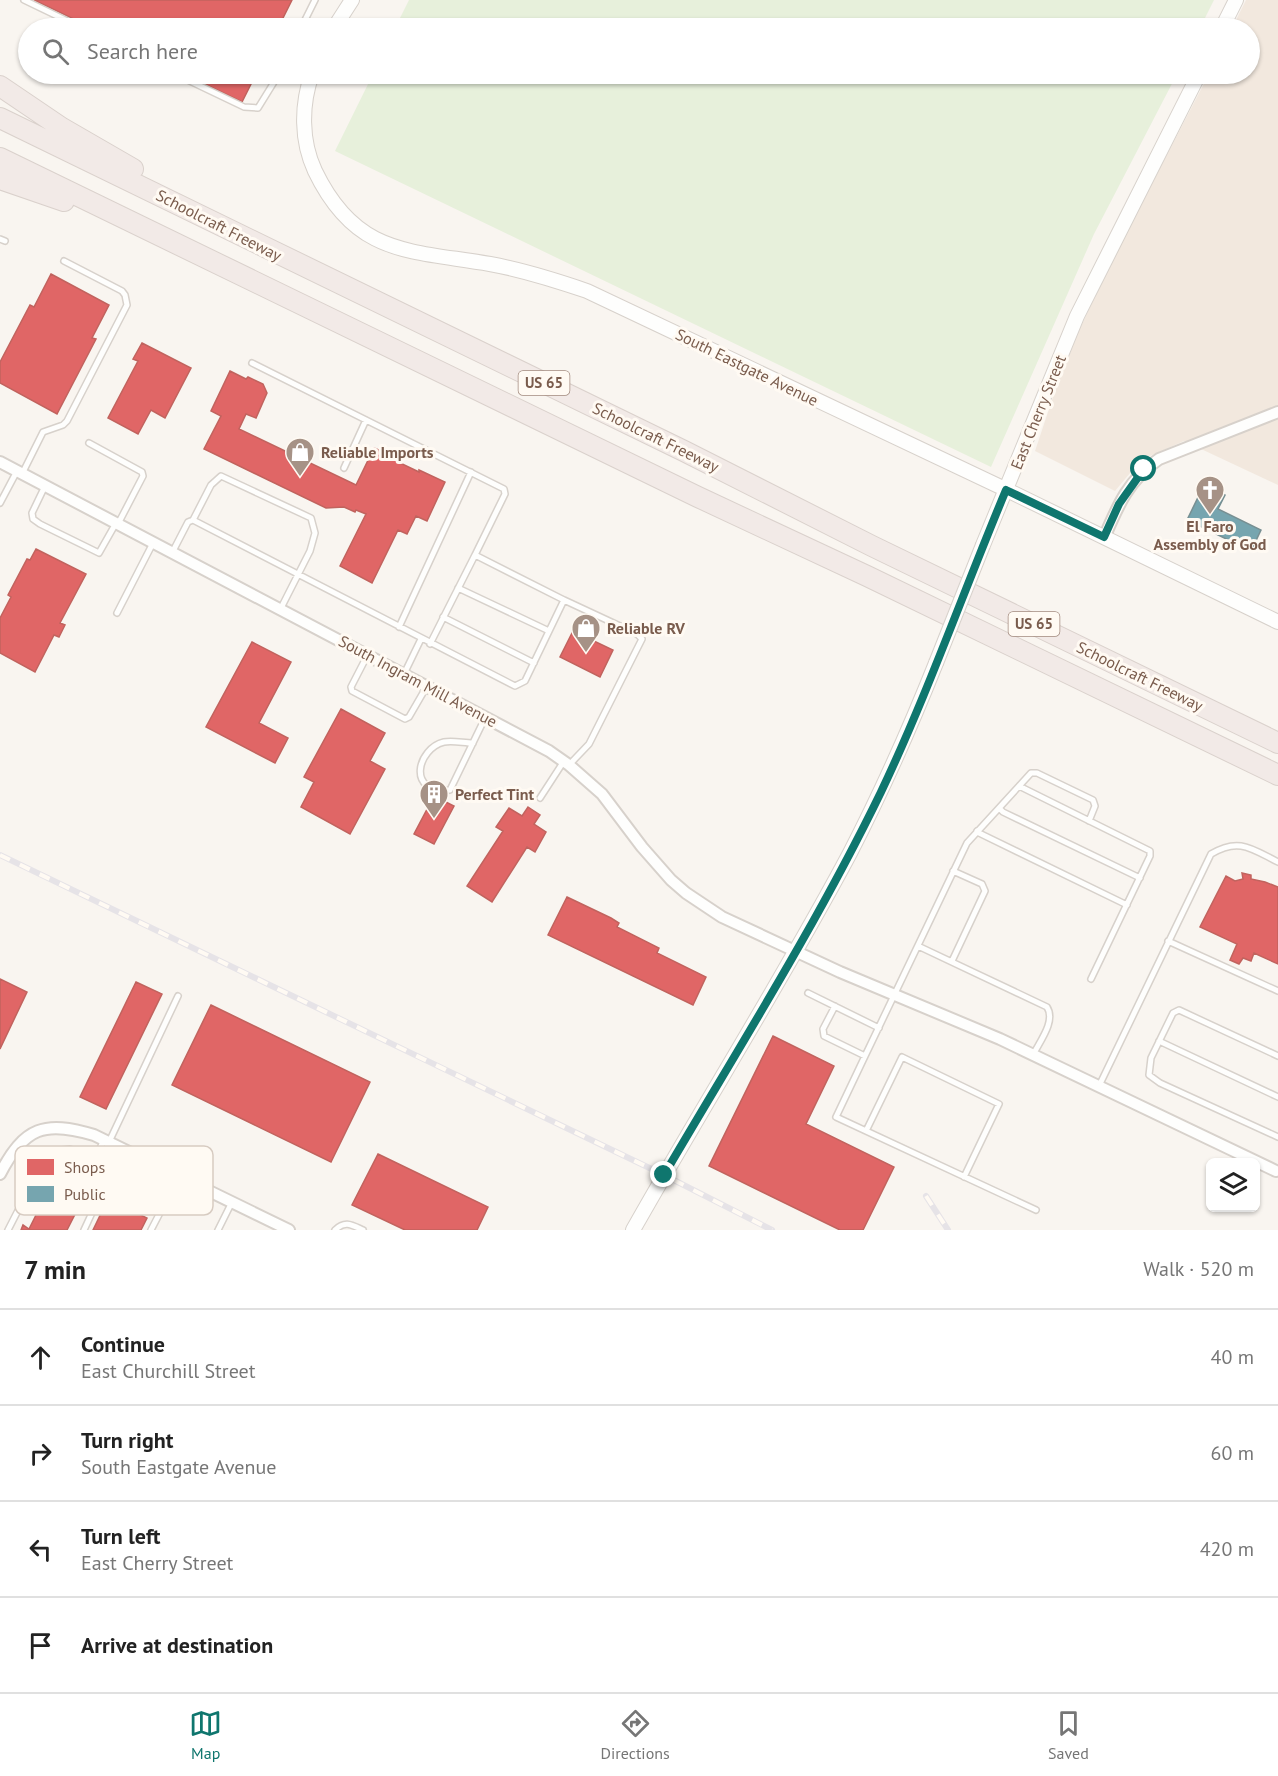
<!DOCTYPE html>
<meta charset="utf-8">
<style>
:root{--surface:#fff;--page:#f6f6f6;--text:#222;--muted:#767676;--line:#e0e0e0;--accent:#0f766e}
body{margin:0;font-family:"PT Sans",sans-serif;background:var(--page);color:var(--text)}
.controls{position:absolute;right:18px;bottom:18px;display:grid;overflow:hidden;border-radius:9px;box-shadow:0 2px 4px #0004}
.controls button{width:54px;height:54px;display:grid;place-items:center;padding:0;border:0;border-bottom:2px solid var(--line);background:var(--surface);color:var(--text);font:30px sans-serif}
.stop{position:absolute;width:18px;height:18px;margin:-14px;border:4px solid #0f766e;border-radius:50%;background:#fff}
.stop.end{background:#0f766e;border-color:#fff;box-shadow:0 2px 6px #0008}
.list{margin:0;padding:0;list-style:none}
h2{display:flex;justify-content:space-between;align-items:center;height:78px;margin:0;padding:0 24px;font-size:26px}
h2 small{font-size:20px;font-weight:400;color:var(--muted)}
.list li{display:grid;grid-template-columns:39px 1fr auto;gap:18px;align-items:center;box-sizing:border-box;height:96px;padding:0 24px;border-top:2px solid var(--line)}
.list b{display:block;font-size:22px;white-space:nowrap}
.list p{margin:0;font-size:20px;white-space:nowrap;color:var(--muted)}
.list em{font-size:20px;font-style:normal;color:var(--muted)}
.icon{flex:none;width:33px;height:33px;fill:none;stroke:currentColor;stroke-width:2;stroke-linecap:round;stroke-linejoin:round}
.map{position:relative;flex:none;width:1278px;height:1230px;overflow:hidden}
.search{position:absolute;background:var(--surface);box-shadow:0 2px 4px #0004;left:18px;right:18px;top:18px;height:66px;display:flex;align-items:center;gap:15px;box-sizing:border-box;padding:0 21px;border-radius:33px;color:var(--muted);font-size:22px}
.sheet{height:462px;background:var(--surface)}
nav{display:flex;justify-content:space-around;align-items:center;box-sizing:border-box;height:84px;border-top:2px solid var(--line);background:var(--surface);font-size:16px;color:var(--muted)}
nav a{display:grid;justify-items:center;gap:3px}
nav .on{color:var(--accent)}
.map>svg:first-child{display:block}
</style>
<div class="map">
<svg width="1278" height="1230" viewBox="0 0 1278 1230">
<rect width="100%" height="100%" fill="#f9f5f0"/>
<path fill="#f2e8de" d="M1246 0H1278V485L1184 441 1141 460 1115 491 1035 451 1054 394 1078 333 1107 270 1209 74H1250V28H1232Z"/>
<path fill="#e7f0db" d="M409 0H1214L1200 28H395Z
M373 74H1177L1094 234 991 467 335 151Z"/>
<path fill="#e06666" stroke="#c1635e" stroke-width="1.5" d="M34 0H292L278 28H92Z
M184 74H256L242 102Z
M51 274 109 305 92 338 96 339 57 414 0 383V362L30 305 34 307Z
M142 343 191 368 165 418 151 410 138 434 108 418 138 361 133 359Z
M230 371 246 379 248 377 263 384 267 393 256 418 246 414 239 429 356 485 374 448 400 459 398 462 419 472V470L445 482 427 521 416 516 407 534 398 530 372 583 340 566 366 514 356 510 355 512 344 507 326 508 204 449 221 416 211 411Z
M36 549 86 574 60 623 65 625 59 637 54 635 35 672 0 653V618L11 597 8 595 27 559 30 560Z
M573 631 613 650 600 677 560 657Z
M252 642 291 662 259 723 288 738 275 763 206 727Z
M341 709 385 733 370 761 385 769 350 834 301 807 314 782 304 777Z
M434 796 454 806 434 844 414 834Z
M528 807 540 815 534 824 546 832 535 852 527 847 492 902 467 886 503 831 496 827 509 808 522 816Z
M1242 873 1251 875V879L1265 882 1278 887V964L1254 953 1251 961 1243 958 1239 964 1230 960 1237 944 1200 927 1226 876 1235 881 1243 879Z
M567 897 611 918 619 923 617 927 659 948 657 953 706 977 693 1005 548 935Z
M0 979 27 992 0 1049Z
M136 982 162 994 106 1109 80 1097Z
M211 1005 370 1082 331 1162 172 1085Z
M773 1036 834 1066 806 1124 894 1167 863 1230H840L709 1166Z
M378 1154 488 1207 477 1230H405L352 1205Z
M61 1165 92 1181 67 1230H21L23 1225 29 1229Z
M108 1199 147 1218 141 1230H93Z"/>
<path fill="#76a5af" stroke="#778f92" stroke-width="1.5" d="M1204 485 1225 495 1218 509 1261 530 1251 551 1187 520Z"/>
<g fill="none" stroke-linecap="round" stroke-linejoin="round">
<g stroke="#d7d1cb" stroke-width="8">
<path id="service" d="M24 0 82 28
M301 28 315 0
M175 74 244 107 258 108 279 74
M0 239 5 241
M89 443 142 472 143 476 118 524
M344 468 366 420
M22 474 43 432 63 425 67 421 127 305 125 295 122 291 64 261
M45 486 32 513 33 519 40 524 99 553 116 523
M0 503 17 471
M193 520 211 485 221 476 311 518 315 533 310 551 280 610
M172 553 188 522 193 520 515 686 525 681 564 600 475 555 505 494 504 489 252 363
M458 588 549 631
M564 600 637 634 642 639 589 744 569 765
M117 613 153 543
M443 617 534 663
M399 627 471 472
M430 644 475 555
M367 656 351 687 352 691 405 719 409 717 427 686
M404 674 421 639
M473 743C464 743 452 740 444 742 418 748 405 794 450 790L485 718
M1019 786 1150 851V856L1091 979
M540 798 564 761
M999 808 1003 812 1140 878
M977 831 979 833 1127 905
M1168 941 1278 991
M918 946 1047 1007C1056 1021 1040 1041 1033 1055
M952 961 985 891 982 884 953 871
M808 993 879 1028
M835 1006 823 1029 824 1036 865 1056 967 843 1031 773H1037L1093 800 1095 806 1089 821
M1159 1041 1278 1097
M865 1056 836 1117 1036 1210
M1278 1056 1179 1010 1173 1013 1151 1058 1149 1075 1160 1083 1278 1137
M1099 1086 1211 854C1239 837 1252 849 1278 862
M866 1131 902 1057 999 1104 964 1177
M109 1142 178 996
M94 1163 104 1139
M119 1176 130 1153
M165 1203 179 1176
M8 1230 48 1152 70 1149 165 1203 151 1230
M84 1230 111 1172
M218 1230 232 1202
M335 1230C345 1220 352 1225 363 1230"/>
</g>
<g stroke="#d7d1cb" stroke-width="14">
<path id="minor" d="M0 462 549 751 569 765 602 794 642 847 671 880 686 893 722 917 840 972 1000 1039 1276 1171
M1104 538C1118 505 1129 479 1159 459L1278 412
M0 1174C24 1127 45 1120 94 1135L289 1230"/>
</g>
<g stroke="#d7d1cb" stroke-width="16">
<path id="tertiary" d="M334 28 352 0
M1222 28 1236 0
M312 74C301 105 301 141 315 171 356 256 409 250 490 264 523 270 555 280 587 291L1007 490 1278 622
M983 545 1077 316 1199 74
M633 1230C704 1104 782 981 850 853 882 791 910 728 936 663"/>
</g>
<g stroke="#dad1cc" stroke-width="22">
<path id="motorway" d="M0 86 62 128 133 169
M0 118 684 451 872 546 1278 743
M0 158 698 497 867 576 1278 775
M0 179 64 201"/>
</g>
<use href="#service" stroke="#fefefd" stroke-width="5"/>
<use href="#minor" stroke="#fefefd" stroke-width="10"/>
<use href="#tertiary" stroke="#fefefd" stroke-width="14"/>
<use href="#motorway" stroke="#f2eae7" stroke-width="20"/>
<g stroke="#e6e3e7" stroke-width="6">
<path id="rail" d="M0 855 664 1175 772 1230
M926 1196 948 1230"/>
</g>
<use href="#rail" stroke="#fffaf3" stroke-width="4" stroke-dasharray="11" stroke-linecap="butt"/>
<g stroke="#d7d1cb" stroke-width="16" stroke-linecap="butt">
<path id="tertiary-bridge" d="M936 663 983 545"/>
</g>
<use href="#tertiary-bridge" stroke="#fefefd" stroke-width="14"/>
</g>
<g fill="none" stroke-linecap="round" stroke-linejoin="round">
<path stroke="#0f766e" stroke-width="8" d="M664 1175C738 1049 817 924 881 792 928 693 964 590 1006 490L1104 537 1119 504 1144 469"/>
</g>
<defs>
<g id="shop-pin" transform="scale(1.5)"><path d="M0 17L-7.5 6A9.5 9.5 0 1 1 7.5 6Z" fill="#a69286" stroke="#fffaf3"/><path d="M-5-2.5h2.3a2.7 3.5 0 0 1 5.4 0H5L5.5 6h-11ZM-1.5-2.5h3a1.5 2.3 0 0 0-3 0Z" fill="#fff"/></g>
<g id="church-pin" transform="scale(1.5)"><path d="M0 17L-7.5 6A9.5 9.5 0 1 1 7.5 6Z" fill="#a69286" stroke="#fffaf3"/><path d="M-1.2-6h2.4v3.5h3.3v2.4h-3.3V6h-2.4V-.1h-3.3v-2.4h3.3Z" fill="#fff"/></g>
<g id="building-pin" transform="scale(1.5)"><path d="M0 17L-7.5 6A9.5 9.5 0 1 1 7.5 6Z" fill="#a69286" stroke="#fffaf3"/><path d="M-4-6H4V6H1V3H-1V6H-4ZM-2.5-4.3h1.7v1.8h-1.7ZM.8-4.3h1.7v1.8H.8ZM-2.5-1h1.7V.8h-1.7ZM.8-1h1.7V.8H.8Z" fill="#fff"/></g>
</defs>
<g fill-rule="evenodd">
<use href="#shop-pin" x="300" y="452"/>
<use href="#church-pin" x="1210" y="490"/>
<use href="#shop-pin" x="586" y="628"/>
<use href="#building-pin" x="434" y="794"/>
</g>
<g text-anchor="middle" stroke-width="6" stroke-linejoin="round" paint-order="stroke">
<g fill="#fffaf3" stroke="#a28b7f" stroke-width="1.5">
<rect x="518.5" y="371" width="51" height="24" rx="4.5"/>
<rect x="1008.5" y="612" width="51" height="24" rx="4.5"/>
</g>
<g font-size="15" font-weight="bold" fill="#7a5c4d">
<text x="544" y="388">US 65</text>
<text x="1034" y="629">US 65</text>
</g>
<g font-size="16" fill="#7a5c4d" stroke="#fffaf3">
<text transform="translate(219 225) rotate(27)" y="6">Schoolcraft Freeway</text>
<text transform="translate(747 367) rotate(26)" y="6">South Eastgate Avenue</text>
<text transform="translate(1038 412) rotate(-68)" y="6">East Cherry Street</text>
<text transform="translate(656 437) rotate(26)" y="6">Schoolcraft Freeway</text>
<text transform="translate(1140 676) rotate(26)" y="6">Schoolcraft Freeway</text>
<text transform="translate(418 681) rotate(28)" y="6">South Ingram Mill Avenue</text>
</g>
<g font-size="16" font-weight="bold" fill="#7a5c4d" stroke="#fffaf3" text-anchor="start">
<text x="321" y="458">Reliable Imports</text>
<text x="1210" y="532" text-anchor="middle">El Faro<tspan x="1210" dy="18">Assembly of God</tspan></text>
<text x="607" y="634">Reliable RV</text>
<text x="455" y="800">Perfect Tint</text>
</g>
</g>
<rect x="15" y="1146" width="198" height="69" rx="9" fill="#fffaf3" stroke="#d7cbc1" stroke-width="1.5"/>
<rect x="27" y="1159" width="27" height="16" fill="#e06666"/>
<rect x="27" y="1186" width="27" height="16" fill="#76a5af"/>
<g font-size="16" fill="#7a5c4d">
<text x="64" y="1173">Shops</text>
<text x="64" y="1200">Public</text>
</g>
</svg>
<div class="controls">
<button><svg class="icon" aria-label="layers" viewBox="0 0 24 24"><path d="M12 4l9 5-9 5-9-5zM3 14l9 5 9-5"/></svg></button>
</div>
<div class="stop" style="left:1144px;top:469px"></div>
<div class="stop end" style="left:664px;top:1175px"></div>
<div class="search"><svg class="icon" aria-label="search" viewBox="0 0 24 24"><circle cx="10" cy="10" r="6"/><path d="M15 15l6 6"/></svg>Search here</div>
</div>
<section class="sheet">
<h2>7 min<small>Walk · 520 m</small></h2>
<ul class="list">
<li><svg class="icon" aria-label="ahead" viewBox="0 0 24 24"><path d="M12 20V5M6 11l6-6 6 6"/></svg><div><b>Continue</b><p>East Churchill Street</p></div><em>40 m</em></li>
<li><svg class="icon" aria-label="right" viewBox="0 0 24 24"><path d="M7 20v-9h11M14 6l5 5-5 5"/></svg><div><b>Turn right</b><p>South Eastgate Avenue</p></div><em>60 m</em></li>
<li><svg class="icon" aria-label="left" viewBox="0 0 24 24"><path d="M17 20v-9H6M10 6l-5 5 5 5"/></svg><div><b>Turn left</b><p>East Cherry Street</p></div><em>420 m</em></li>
<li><svg class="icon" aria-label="arrive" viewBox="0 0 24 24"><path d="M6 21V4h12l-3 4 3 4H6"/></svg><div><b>Arrive at destination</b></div></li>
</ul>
</section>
<nav>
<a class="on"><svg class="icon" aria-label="map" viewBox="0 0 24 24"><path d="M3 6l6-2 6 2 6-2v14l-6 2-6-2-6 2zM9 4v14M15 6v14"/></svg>Map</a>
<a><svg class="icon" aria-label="directions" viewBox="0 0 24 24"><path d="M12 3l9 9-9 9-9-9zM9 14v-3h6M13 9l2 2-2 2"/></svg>Directions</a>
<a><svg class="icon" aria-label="saved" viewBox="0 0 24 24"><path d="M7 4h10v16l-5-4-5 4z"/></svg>Saved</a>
</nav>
